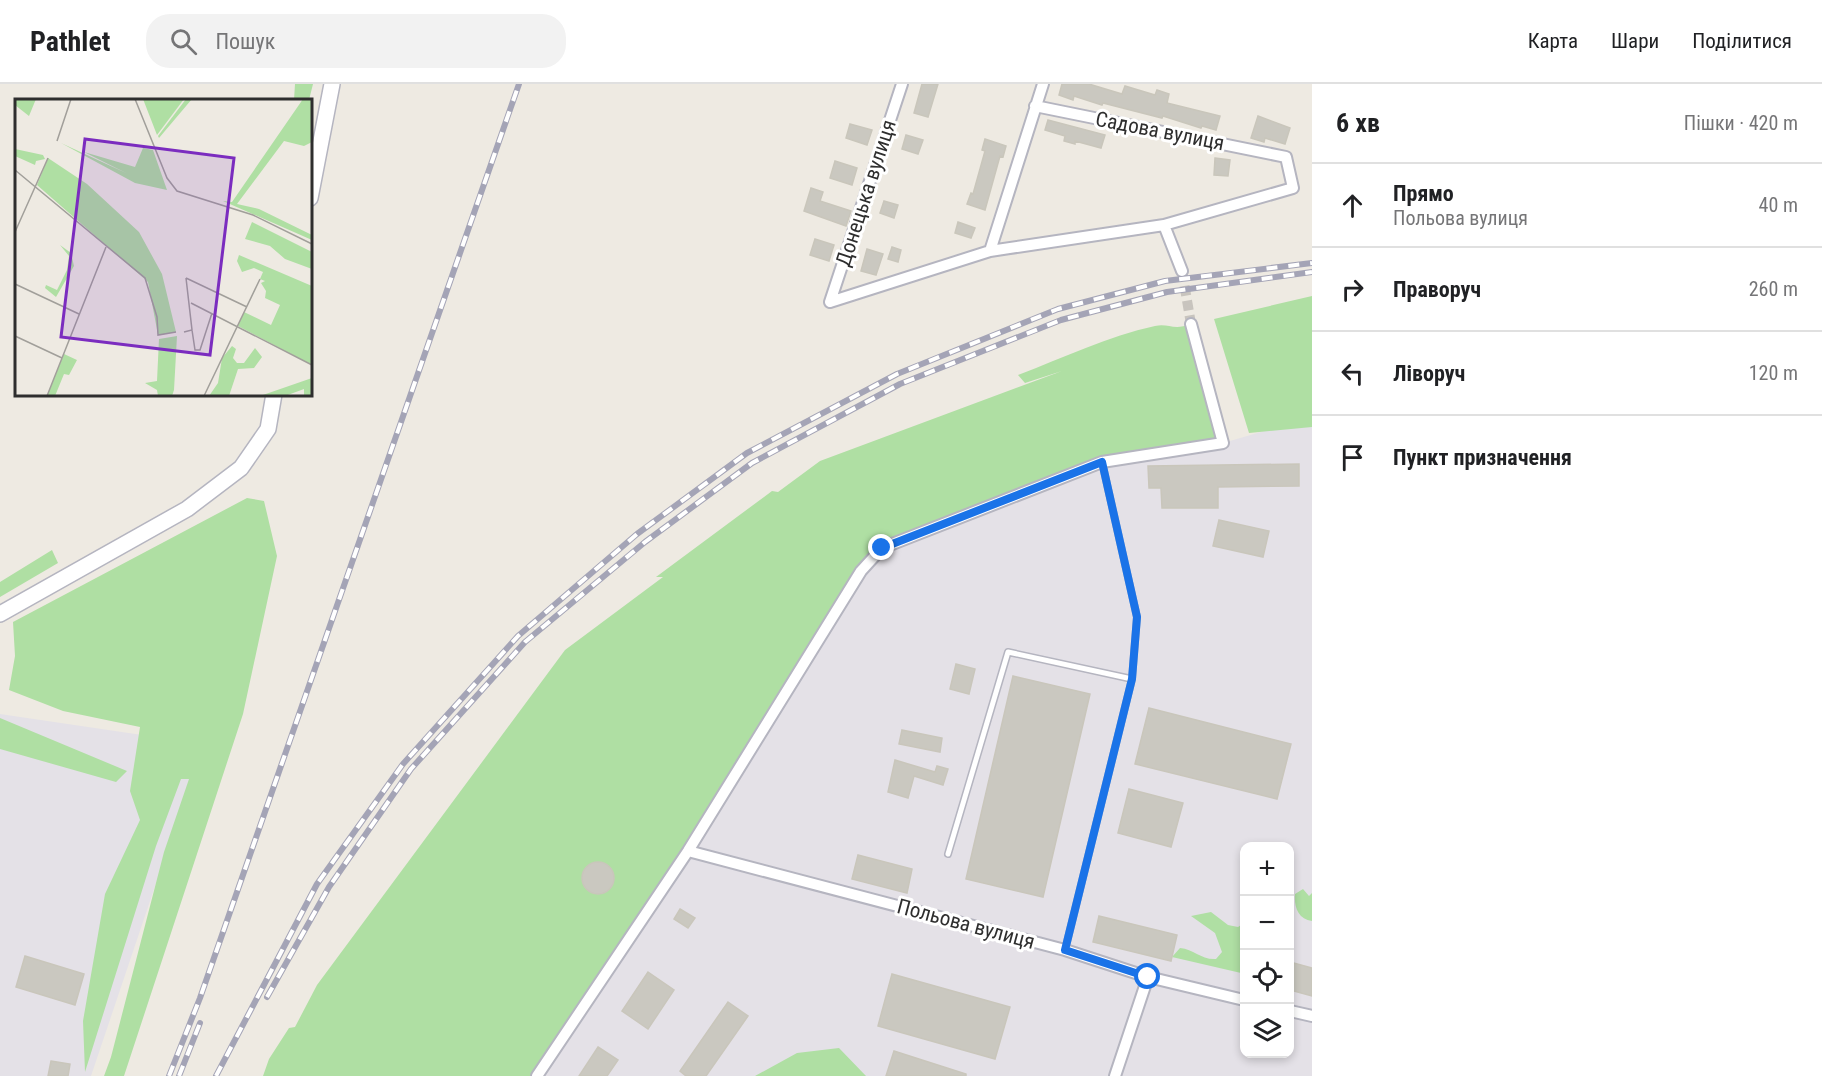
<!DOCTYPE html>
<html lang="uk">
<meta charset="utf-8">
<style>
:root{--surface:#fff;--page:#f2f2f2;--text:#202124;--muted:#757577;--line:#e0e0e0}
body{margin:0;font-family:"Roboto Condensed",sans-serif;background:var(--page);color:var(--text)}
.controls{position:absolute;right:18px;bottom:18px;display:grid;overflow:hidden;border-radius:12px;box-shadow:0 3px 9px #0003}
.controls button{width:54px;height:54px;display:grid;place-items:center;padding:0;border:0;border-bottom:2px solid var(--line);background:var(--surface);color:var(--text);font:30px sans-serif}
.stop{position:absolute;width:18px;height:18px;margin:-14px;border:4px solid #1a73e8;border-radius:50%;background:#fff}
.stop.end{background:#1a73e8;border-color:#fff;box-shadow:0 2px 6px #0008}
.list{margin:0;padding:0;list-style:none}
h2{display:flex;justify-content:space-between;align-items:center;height:78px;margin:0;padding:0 24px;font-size:26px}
h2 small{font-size:20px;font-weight:400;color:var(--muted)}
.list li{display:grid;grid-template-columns:39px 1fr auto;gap:18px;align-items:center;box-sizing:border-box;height:84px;padding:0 24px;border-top:2px solid var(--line)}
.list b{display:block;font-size:22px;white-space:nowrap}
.list p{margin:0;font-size:20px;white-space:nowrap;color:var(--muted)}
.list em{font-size:20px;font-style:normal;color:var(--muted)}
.icon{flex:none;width:33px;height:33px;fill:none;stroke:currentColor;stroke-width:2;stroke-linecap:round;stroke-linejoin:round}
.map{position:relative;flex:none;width:1312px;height:992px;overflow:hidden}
header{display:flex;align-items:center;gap:36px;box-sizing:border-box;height:84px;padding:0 30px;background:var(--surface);border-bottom:2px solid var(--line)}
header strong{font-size:28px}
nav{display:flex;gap:33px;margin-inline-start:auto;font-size:21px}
.search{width:420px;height:54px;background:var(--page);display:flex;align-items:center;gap:15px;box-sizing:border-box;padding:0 21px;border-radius:24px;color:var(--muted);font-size:22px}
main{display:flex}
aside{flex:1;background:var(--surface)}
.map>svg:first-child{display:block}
</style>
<header>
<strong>Pathlet</strong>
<div class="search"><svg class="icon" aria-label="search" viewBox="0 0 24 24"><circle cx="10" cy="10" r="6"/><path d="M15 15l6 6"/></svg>Пошук</div>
<nav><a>Карта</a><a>Шари</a><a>Поділитися</a></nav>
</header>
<main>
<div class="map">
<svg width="1312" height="992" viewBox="0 0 1312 992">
<rect width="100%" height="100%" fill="#eeeae2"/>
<path fill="#e4e1e7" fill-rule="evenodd" d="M1312 333V992H537L882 464 1102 378 1223 359ZM1244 762H1290V970H1244Z
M0 630 203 660 91 992H0Z"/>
<path fill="#afdfa3" d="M295 0H313L309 16H294Z
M1312 212V343L1249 349 1214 235Z
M1191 240 1223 359 1102 378 882 464 688 767 537 992H263L269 975 289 944 295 943 317 901 565 566 663 493H656L772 407 778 408 820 377 1062 287 1025 299 1018 291C1063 274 1108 252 1155 242 1169 239 1173 247 1191 240Z
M247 414 264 417 277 472 243 630 124 992H104L111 973 164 768 189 695H181L156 762 85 988 83 937 105 810 140 736 130 707 140 643 63 627 9 606 15 572 13 538Z
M52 466 58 479 0 513V498Z
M0 634 127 687 116 698 0 665Z
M1303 805 1309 812 1312 809V837C1298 835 1294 823 1295 810Z
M1211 828 1228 841 1238 843 1244 839V876L1241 889 1172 873 1180 864C1194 865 1201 876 1216 875L1222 868 1215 849 1191 832Z
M839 964 866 992H755L797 969Z"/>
<path fill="#cac8c0" stroke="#c9c6bb" stroke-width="1.5" d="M922 0H938L928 33 914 29Z
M1062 0H1089L1122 10 1125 2 1155 11 1157 6 1169 10 1167 19 1220 32 1216 46 1202 42 1201 44 1163 32 1162 34 1103 19 1102 21 1074 12 1073 16 1059 11Z
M1258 32 1290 44 1285 60 1265 54 1264 58 1251 54Z
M1048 36 1105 51 1101 64 1075 57V60L1064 57 1065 52 1045 46Z
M850 40 872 46 867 61 846 54Z
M906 51 923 56 918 70 902 65Z
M985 55 1006 62 1003 73 1000 72 985 126 967 120 971 109 973 110 985 67 982 66Z
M1215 74 1230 76 1228 92 1214 91Z
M835 77 857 84 852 101 830 94Z
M811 104 823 108 820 117 851 127 846 142 804 127Z
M884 117 898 121 894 134 880 129Z
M958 138 975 144 971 154 955 149Z
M815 155 834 161 829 177 810 171Z
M892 163 901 166 898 178 888 175Z
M867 165 883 170 876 191 861 187Z
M1299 380V402L1218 403V424H1162L1161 404H1149L1148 382Z
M1219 436 1269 447 1263 473 1213 462Z
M956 580 975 585 969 610 950 605Z
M1013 592 1090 610 1043 813 966 795Z
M1149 624 1291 660 1277 715 1135 680Z
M902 646 942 654 940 668 899 660Z
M895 676 935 688 937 682 948 685 943 701 914 692 908 714 888 708Z
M1129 705 1183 719 1171 763 1118 749Z
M858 771 912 785 907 809 852 795Z
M582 794a16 16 0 1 1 32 0a16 16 0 1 1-32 0Z
M680 825 695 834 688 844 674 835Z
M1099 832 1177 851 1171 877 1093 858Z
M25 872 84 890 75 921 16 903Z
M1290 878 1312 884V912L1290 906Z
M648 888 674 906 648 945 622 927Z
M892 890 1010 923 995 975 878 942Z
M728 918 748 932 706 992H686L680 987Z
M598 963 618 976 607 992H579Z
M894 967 966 990V992H886Z
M51 977 70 980 68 992H48Z"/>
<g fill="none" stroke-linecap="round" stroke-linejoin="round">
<path stroke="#c8c4be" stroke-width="10" stroke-dasharray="10 5" stroke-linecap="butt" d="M1182 187 1191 240"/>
<g stroke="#b5b5c0" stroke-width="8">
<path id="service" d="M948 770 1008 568 1132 595
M1065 866 1132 595 1137 533 1102 378"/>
</g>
<g stroke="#b5b5c0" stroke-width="14">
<path id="minor" d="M1035 22 1286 73 1293 104 1164 141
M990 167 1043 0
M830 218 990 167 1164 141 1182 187
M830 218 902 0
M688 767 1065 866 1148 893 1244 916
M1290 927 1312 932
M537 992 688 767 861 487 882 464 1102 378 1223 359 1191 240
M1115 992 1148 893"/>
</g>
<g stroke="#b5b5c0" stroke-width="18">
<path id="secondary" d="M310 114 332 0
M0 530 187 425 241 384 268 345 274 310"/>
</g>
<use href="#service" stroke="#fff" stroke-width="5"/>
<use href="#minor" stroke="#fff" stroke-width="10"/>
<use href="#secondary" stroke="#fff" stroke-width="15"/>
<g stroke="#a4a4b6" stroke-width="6">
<path id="rail" d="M267 913 329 803 411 685 525 558 645 458 752 379 900 300 1061 236 1167 208 1312 188
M169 992 200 914 519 0
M179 992 200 939
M216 992 317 800 403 680 518 552 637 450 747 369 897 290 1058 225 1165 197 1312 179"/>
</g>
<use href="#rail" stroke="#fff" stroke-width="4" stroke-dasharray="11" stroke-linecap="butt"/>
</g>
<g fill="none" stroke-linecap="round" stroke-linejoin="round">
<path stroke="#1a73e8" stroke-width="8" d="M882 464 1102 378 1137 533 1132 595 1065 866 1148 893"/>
</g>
<g text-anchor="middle" stroke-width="6" stroke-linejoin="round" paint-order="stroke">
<g font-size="21" fill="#2e2e2e" stroke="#fff">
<text transform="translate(1160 47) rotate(11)" y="7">Садова вулиця</text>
<text transform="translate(866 109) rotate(-72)" y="7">Донецька вулиця</text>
<text transform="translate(966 840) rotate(15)" y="7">Польова вулиця</text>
</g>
</g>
<g transform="translate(15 15)">
<rect width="297" height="297" fill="#eeeae2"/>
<path d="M0 0H21L14 17 0 6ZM128 0H169L142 36ZM171 0H177L144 39 143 37ZM288 0H297V43L289 47 269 42 222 105 244 110 297 136V141L208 102 217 103ZM46 44 111 74 69 53 120 68 128 49 138 51 152 91 120 84ZM0 50 28 56 30 60 21 62 20 66 0 57ZM33 59 72 85 124 133 147 175 161 233 143 236 133 183 22 86ZM237 123 297 153V170L270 160 255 147 230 140ZM45 146 56 154 59 167 41 198 30 189 31 186 42 191 52 171 54 157ZM224 156 297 187V266L223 227 229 213 256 226 265 206 250 199 251 192 246 184 250 182 245 180 248 173 239 169 227 173 222 162ZM162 237 159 291 157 297H143L142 291 130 284 142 282 144 240ZM217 247 221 250 218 259 222 264H229L240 249 247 258 239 269 223 270 214 297H194L203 284 207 259ZM49 255 62 261 54 276 49 275 40 297H32ZM297 279V297L289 296V290L270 297H245Z" fill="#afdfa3"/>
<path fill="none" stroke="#a19f9a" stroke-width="1.5" d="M120 0 152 79 162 92 238 116 297 145M42 42 56 0M0 71 130 179 142 218 143 236 161 233M0 133 33 59M171 179 232 208M0 185 64 215M176 204 297 266M177 231 180 251H185L197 214M169 233 177 231 171 179M0 237 47 259M32 297 91 148M189 297 245 180"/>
<path fill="#7b2cbf" fill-opacity="0.15" stroke="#7b2cbf" stroke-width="3" d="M70 40 219 59 195 256 46 238Z"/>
<rect width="297" height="297" fill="none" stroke="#2e2e2e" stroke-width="3"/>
</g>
</svg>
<div class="controls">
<button>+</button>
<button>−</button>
<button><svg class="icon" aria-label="locate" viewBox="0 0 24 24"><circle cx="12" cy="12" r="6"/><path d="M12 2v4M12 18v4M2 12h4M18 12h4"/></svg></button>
<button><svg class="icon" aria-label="layers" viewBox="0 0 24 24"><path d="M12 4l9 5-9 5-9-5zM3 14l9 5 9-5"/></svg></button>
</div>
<div class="stop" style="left:1148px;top:893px"></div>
<div class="stop end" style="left:882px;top:464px"></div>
</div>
<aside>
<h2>6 хв<small>Пішки · 420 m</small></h2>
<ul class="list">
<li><svg class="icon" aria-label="ahead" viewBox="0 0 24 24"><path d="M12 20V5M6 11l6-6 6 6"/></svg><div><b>Прямо</b><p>Польова вулиця</p></div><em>40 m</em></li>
<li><svg class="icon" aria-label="right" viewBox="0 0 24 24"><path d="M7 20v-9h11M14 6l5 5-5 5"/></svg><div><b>Праворуч</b></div><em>260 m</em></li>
<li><svg class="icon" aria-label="left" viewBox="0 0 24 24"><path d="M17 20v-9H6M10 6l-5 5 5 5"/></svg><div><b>Ліворуч</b></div><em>120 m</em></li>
<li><svg class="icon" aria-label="arrive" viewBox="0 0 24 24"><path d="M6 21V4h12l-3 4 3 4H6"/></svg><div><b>Пункт призначення</b></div></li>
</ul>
</aside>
</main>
